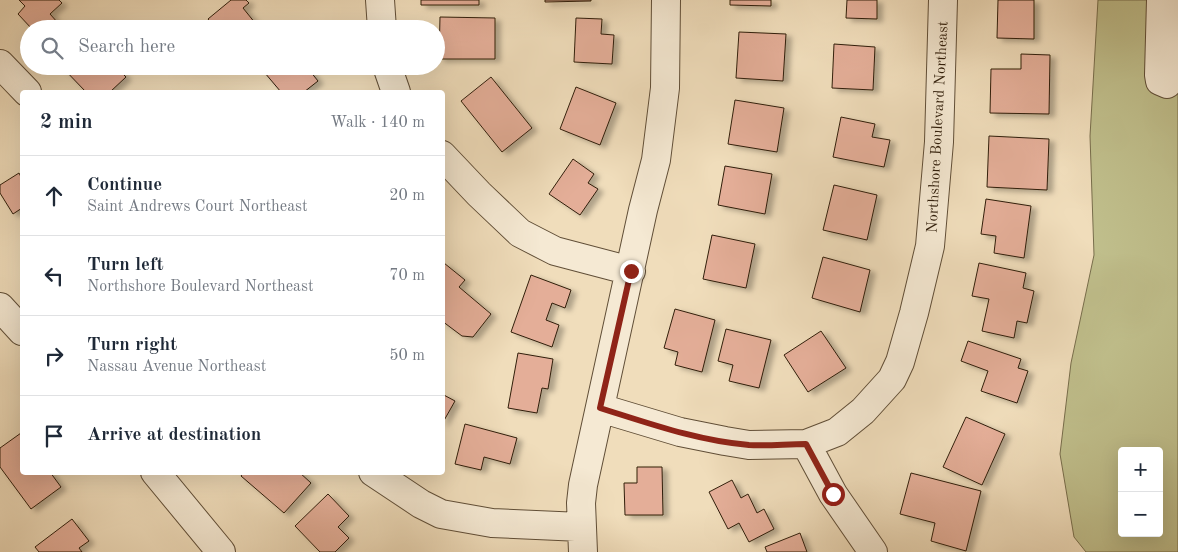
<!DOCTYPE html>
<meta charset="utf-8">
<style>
:root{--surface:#fff;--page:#f6f6f7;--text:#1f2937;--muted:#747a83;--line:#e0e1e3}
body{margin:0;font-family:"Old Standard TT",serif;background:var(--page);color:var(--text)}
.controls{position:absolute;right:15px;bottom:15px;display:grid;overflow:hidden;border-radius:5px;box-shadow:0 5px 20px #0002}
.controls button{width:45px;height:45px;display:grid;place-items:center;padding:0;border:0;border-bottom:1px solid var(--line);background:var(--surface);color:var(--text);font:25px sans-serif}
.stop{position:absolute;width:15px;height:15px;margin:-11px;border:4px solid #8f2418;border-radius:50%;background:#fff}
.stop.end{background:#8f2418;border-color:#fff;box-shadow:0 1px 5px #0008}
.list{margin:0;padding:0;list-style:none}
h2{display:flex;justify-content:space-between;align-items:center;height:65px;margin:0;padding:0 20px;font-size:21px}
h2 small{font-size:16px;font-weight:400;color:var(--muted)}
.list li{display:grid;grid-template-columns:32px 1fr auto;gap:15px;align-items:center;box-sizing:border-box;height:80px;padding:0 20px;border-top:1px solid var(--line)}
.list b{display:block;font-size:19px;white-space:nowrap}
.list p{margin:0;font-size:16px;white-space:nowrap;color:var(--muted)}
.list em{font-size:16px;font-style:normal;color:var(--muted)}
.icon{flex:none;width:28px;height:28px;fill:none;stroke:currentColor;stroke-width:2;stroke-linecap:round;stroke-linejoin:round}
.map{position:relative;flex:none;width:1178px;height:552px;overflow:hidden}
.search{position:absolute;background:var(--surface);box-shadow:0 5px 20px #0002;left:20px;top:20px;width:425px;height:55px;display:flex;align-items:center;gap:12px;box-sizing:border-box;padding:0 18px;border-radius:28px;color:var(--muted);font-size:19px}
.panel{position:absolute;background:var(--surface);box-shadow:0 5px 20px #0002;left:20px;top:90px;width:425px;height:385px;border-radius:5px}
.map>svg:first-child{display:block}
</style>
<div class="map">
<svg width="1178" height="552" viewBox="0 0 1178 552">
<defs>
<filter id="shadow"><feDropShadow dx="5.5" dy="3" stdDeviation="2.5" flood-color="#0004"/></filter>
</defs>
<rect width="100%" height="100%" fill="#f0ddbb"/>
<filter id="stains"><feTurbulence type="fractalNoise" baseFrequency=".004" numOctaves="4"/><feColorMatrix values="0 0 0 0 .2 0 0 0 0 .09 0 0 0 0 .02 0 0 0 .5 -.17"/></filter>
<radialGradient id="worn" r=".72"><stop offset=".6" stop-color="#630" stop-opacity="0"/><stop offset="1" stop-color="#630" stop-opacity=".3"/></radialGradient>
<path fill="#c0bf8c" stroke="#786e4c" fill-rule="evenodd" d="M1098 0H1178V552H1086L1074 537 1060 454 1071 363 1094 255 1090 136ZM1122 451H1159V533H1122Z"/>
<path fill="#e4ae98" stroke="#301e0b" filter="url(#shadow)" d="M19 0H59L62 3 50 14 58 23 52 29H32L18 14 25 6Z
M231 0H246L249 3 243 8 260 29H216L208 19Z
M421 0H479V5H421Z
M545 0H591V1L545 2Z
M730 0H771V6L730 5Z
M847 0H877V19L846 18Z
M998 0H1034V39L997 38Z
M440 17 495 18V59H439Z
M576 18 602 19 601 34 614 35 612 64 574 62Z
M739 32 786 34 783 81 736 78Z
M834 44 875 47 873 90 832 88Z
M1021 54 1050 55 1049 114 990 113 991 69H1021Z
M61 66H115L126 77 110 92H86Z
M259 66H306L318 81 304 92H281Z
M491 77 532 128 502 152 461 101Z
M576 87 616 103 600 145 560 129Z
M735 100 784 108 777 152 728 144Z
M841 117 875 124 872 137 890 140 884 167 833 157Z
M989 136 1049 139 1047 190 987 187Z
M573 159 594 174 588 183 598 189 580 215 549 194Z
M725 166 772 174 765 214 718 205Z
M19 173 22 179V208L13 214 0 193V185Z
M834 185 877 195 867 240 823 230Z
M986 199 1031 206 1024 258 994 253 996 236 981 234Z
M712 235 755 244 746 288 703 279Z
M823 257 870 270 860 312 812 298Z
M444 263 465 280 459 287 491 314 473 337 462 336 442 321V265Z
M979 263 1026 273 1023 288 1034 291 1027 323 1017 321 1014 338 982 331 989 299 972 296Z
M531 275 571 290 565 308 552 303 546 320 559 325 552 347 511 332Z
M675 309 715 320 702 372 675 365 678 352 664 348Z
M726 329 771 340 759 388 729 381 733 365 718 361Z
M821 331 846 368 808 392 784 355Z
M968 341 1021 359 1018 368 1028 371 1017 403 981 391 988 371 961 361Z
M518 353 553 359 548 389 542 388 537 413 508 408Z
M442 394 455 401 442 424Z
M966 417 1005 434 982 485 943 467Z
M465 424 517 438 510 464 484 457 481 470 455 464Z
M21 433 22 435V472H50L61 487 31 509 0 467V448Z
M637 467H662L663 515H625L624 483H637Z
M244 472H299L311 483 284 513 241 476Z
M911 473 981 491 966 551 931 541 935 523 900 514Z
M732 480 741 498 748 494 757 513 764 509 774 529 749 542 739 523 728 529 709 492Z
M328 494 349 516 338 527 349 538 335 552H320L295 526Z
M72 519 89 541 79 548 82 552H39L35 547Z
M800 533 807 552H767L765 547Z"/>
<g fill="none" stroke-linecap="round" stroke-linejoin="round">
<g stroke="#604e37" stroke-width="30">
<path id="minor" d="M380 0 382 29
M1161 0 1159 75 1160 81 1167 84C1178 60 1176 27 1177 0
M0 64 27 92
M387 66 396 92
M442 155 479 194 520 233 555 251 631 271
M0 307 22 331
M600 408 680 432 725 441 749 445 806 444 837 432 863 411 892 379 900 362 914 313 930 246 939 142 943 0
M806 444 833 494 873 552
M155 472 221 552
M373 472 421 504 441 514 492 523 581 527
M583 552 581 503 583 485 643 210 656 160 665 88 666 0"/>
</g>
<use href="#minor" stroke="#f5e9d3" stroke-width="28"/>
</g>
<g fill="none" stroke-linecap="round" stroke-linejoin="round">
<path stroke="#8f2418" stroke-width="6" d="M631 271 600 408C648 423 698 441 749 445 767 446 787 444 806 444L833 494"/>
</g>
<g text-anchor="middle" stroke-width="5" stroke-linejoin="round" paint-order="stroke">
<g font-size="15" fill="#301e0b" stroke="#f5e9d3">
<text transform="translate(937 127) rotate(-87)" y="5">Northshore Boulevard Northeast</text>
</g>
</g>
<rect width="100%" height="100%" filter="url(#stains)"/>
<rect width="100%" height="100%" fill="url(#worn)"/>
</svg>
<div class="controls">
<button>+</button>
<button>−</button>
</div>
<div class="stop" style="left:833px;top:494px"></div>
<div class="stop end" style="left:631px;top:271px"></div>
<div class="search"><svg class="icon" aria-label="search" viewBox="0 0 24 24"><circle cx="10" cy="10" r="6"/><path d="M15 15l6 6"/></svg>Search here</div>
<section class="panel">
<h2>2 min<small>Walk · 140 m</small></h2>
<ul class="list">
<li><svg class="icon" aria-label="ahead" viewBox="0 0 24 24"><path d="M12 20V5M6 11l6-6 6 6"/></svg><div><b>Continue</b><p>Saint Andrews Court Northeast</p></div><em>20 m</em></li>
<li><svg class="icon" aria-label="left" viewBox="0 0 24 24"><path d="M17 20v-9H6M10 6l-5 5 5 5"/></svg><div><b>Turn left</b><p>Northshore Boulevard Northeast</p></div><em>70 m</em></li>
<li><svg class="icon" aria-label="right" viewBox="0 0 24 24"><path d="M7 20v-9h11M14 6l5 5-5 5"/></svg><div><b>Turn right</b><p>Nassau Avenue Northeast</p></div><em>50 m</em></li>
<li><svg class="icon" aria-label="arrive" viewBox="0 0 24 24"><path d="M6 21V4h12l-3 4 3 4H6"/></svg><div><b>Arrive at destination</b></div></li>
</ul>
</section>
</div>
